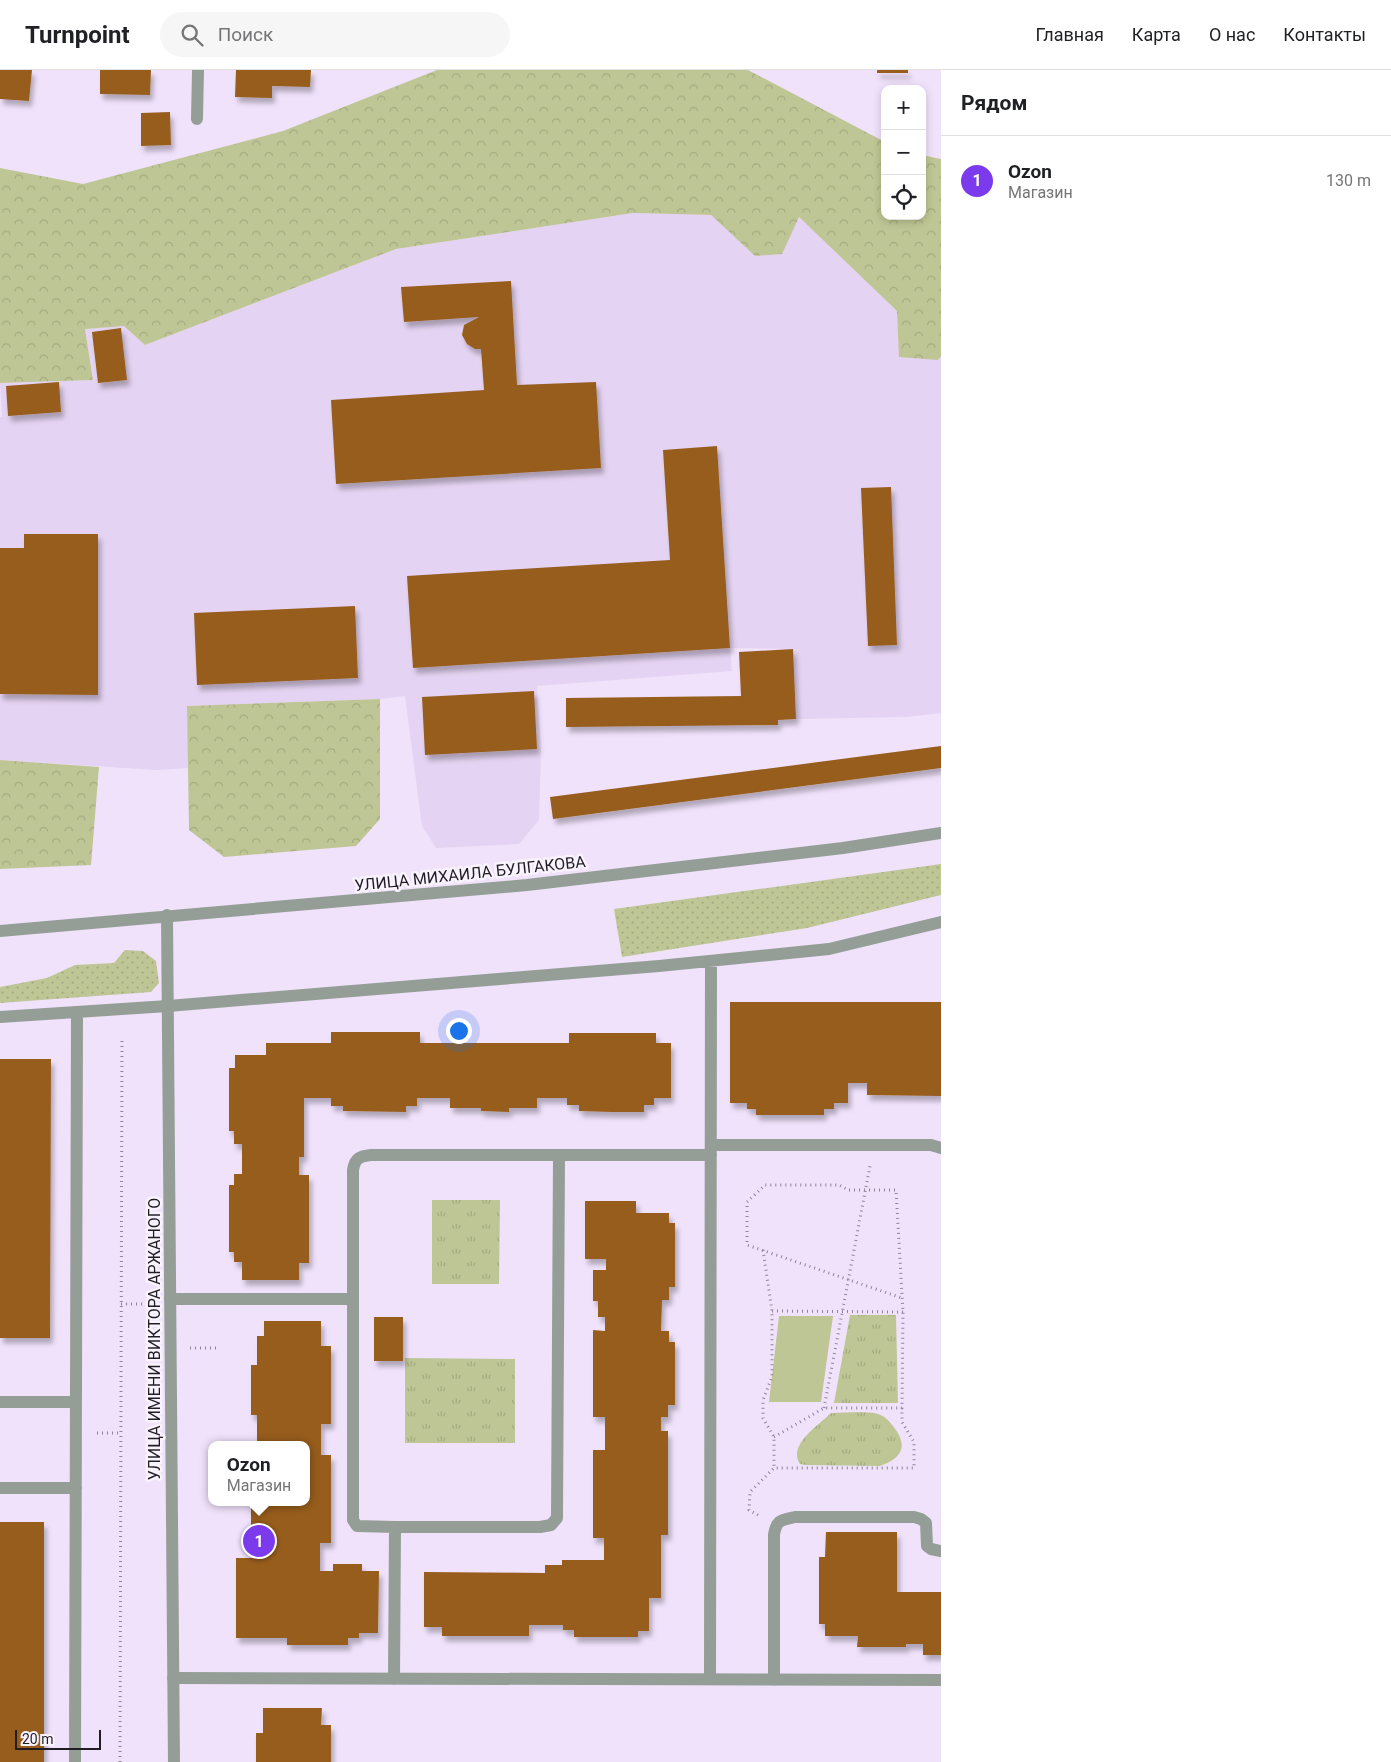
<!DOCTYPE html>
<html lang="ru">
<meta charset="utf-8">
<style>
:root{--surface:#fff;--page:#f6f6f6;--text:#202124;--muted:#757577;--line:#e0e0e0;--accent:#7c3aed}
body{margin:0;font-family:Roboto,sans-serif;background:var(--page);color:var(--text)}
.controls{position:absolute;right:15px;top:15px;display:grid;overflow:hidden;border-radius:10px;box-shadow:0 2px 8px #0003}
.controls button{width:45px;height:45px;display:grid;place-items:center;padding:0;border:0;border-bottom:1px solid var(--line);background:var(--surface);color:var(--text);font:25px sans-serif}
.scale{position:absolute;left:15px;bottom:12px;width:86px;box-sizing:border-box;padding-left:5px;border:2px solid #221d25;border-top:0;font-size:14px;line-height:18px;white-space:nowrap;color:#221d25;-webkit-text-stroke:4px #f8f3fd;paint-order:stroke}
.you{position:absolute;left:458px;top:960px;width:18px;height:18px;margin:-12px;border:4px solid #fff;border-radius:50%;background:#1a73e8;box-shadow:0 0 0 8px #1a73e833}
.badge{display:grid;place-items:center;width:32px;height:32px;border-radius:50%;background:var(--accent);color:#fff;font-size:16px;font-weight:700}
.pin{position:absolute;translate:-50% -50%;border:2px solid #fff;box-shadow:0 1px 5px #0006}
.popup{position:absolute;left:208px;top:1371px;width:102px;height:65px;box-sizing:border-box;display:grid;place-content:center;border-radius:10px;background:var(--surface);filter:drop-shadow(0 1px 4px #0005);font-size:16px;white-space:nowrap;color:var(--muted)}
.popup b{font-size:19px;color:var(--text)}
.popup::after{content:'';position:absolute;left:50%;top:100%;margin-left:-10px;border:10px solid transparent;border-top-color:var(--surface)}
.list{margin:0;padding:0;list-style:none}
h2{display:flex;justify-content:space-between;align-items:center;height:65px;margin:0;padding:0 20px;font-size:21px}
h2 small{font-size:16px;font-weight:400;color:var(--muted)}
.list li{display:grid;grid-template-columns:32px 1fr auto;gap:15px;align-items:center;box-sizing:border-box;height:90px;padding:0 20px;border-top:1px solid var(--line)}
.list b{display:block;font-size:19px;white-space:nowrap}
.list p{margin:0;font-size:16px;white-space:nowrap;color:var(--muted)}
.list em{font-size:16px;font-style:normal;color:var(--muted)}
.icon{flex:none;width:28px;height:28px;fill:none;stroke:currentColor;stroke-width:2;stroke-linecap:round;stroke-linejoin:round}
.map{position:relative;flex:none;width:941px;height:1692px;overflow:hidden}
header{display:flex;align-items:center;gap:30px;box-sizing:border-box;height:70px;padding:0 25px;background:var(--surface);border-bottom:1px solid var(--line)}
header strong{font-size:24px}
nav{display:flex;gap:28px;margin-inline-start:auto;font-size:18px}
.search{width:350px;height:45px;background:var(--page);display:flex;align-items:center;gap:12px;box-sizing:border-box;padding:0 18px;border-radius:28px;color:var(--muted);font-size:19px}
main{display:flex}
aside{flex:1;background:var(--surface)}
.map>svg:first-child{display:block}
</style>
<header>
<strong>Turnpoint</strong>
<div class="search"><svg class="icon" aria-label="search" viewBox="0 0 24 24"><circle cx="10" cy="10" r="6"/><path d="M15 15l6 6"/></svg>Поиск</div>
<nav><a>Главная</a><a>Карта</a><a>О нас</a><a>Контакты</a></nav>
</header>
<main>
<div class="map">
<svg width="941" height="1692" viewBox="0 0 941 1692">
<defs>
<pattern id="grass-dots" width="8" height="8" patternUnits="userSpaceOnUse" patternTransform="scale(1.25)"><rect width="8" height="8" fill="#bfc695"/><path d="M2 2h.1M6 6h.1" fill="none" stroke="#a4aa80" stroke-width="1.8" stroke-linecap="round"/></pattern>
<pattern id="forest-crowns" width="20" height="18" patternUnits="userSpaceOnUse" patternTransform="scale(1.25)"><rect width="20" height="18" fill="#bfc695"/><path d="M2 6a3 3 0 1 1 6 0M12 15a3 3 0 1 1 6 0" fill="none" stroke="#a4aa80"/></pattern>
<pattern id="park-tufts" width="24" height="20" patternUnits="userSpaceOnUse" patternTransform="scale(1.25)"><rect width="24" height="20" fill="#bfc695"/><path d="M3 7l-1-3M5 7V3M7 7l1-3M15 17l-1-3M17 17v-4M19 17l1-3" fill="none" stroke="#a4aa80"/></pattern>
<filter id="shadow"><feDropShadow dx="3" dy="5.5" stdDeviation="2.5" flood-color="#0004"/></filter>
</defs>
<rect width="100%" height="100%" fill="#f0e2fb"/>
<path fill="#e4d3f2" d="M633 143 711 145 755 186 782 183 798 146 897 241 938 290 941 286V643L906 647 796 649 792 579 730 578 732 601 537 616 541 681 539 750 519 774 436 778 422 756 405 626 380 629 187 636 189 698 156 700 0 690V347H2L0 313 93 310 85 259 124 255 145 275 396 179Z"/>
<path fill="url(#grass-dots)" d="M941 794V825L807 858 622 887 614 839Z
M125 880 143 881 156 891 159 913 151 922 0 933V917L47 908 75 895 114 893Z"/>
<path fill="url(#forest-crowns)" d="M437 0H748L885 72V146H922V85L941 89V286L938 290 899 287 897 241 799 147 782 184 755 186 711 145 633 143 396 179 145 275 124 256 85 259 93 310 0 313V98L83 114 283 61Z
M380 629V749L356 776 224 787 189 760 187 636Z
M0 690 99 697 91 795 0 799Z"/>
<path fill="url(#park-tufts)" d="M432 1130H500L499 1214H432Z
M850 1245H896L898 1333H834Z
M405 1288 515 1289V1373H405Z
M831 1343C842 1343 868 1341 878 1344 885 1346 889 1351 893 1356 909 1376 902 1388 880 1396L806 1395 800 1394C787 1375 819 1355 831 1343Z"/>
<path fill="#bfc695" d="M779 1246H833L821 1332H769Z"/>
<path fill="#975d1e" filter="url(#shadow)" d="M0 0H32L29 31 0 29Z
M100 0H151L150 25 100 24Z
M236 0H311L310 17 272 16V28L235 27Z
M877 0H908V3H877Z
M170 42 171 75 141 76V43Z
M511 211 517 315 596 312 601 398 336 414 331 330 484 320 481 279H475L467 274 462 265 464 255 479 247 404 252 401 217Z
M121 258 127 310 98 313 92 262Z
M59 312 61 342 8 346 6 316Z
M717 376 730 578 413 598 407 506 670 490 663 380Z
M891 417 897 575 868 576 861 418Z
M24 464H98V625L0 624V478H24Z
M355 536 358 608 197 615 194 543Z
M793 579 796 649 778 650V655L566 657V628L741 626 739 582Z
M534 621 537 679 425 685 422 627Z
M941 676V698L553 749 550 727Z
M730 932H941V1026L867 1025V1013H848V1033H834V1039H824V1045H756V1039H747V1033H730Z
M331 962H420V973H569V963H656V973H671V1028H654V1035H644V1042H612L579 1041V1035H567V1028H537V1038H509V1042L481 1041V1038H450V1028H417V1036H406V1042L343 1041V1036H331V1028H304V1087H299V1105H309V1193H299V1210H242V1192H234V1182H229V1115H234V1104H242V1074H234V1061H229V998H235V985H266V973H331Z
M0 989H51L50 1268H0Z
M585 1131H636V1143H669V1153H675V1217H669V1230H662L661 1261H669V1272H675V1335H668V1347H661V1361H668V1465H661V1528H649V1561H638V1567H574V1560H563V1555H529V1566H442V1557H424V1502L545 1503V1495H562V1490H604V1468H593V1380H605V1347H593V1260L605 1261V1247H598V1231H593V1200H606V1189H585Z
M374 1247H403V1291H374Z
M264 1251H321V1276H331V1354H321V1385H331V1473H320V1501H333V1494H362V1501H379L378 1563H359V1568H348V1575H287V1568H236V1488H263V1477H257V1462H251V1432H306V1375H257V1345H251V1295H257V1266H264Z
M0 1452H44V1692H0Z
M826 1462H897V1522H941V1585H923V1574H906V1577H857L858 1566H825V1554H819V1487H825Z
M263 1638H322L321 1655H331V1692H256V1663H263Z"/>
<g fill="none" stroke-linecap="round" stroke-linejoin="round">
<path stroke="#8f8596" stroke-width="3" stroke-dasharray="1 4" stroke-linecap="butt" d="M763 1180 772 1241V1307L763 1330V1348L774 1367V1398
M121 1234H151
M772 1241 903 1242
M190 1278H219
M824 1338 870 1096
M97 1363H121
M774 1367 824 1338H902L903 1242 896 1120H848L839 1115H765L747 1132V1175L902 1228
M758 1445 749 1440 750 1422 774 1398H914V1372L902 1352V1338
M120 1692 122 967"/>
<path stroke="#949e96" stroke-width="12" d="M0 947 168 936 659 896 829 879 941 852
M711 1075H931L941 1078
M170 1229H353
M0 1332H76
M0 1418H76
M395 1457 357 1456 353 1450V1100C355 1088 360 1086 371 1085H711
M173 1608 941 1610
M394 1609 395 1457H540L551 1455 557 1448 559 1085
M710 1609 711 891
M774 1610V1465C776 1450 781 1450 795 1447H914L921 1449 926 1453 927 1476 931 1479 941 1481
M75 1692 77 942"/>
<path stroke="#949e96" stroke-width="12" d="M197 49 198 0
M167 845 174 1692
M0 861 527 815 843 778 941 763"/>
</g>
<g text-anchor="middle" stroke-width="5" stroke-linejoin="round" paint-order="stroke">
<g font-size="16" fill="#221d25" stroke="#f8f3fd">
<text transform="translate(470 803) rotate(-6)" y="6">УЛИЦА МИХАИЛА БУЛГАКОВА</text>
<text transform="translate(154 1269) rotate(-90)" y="6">УЛИЦА ИМЕНИ ВИКТОРА АРЖАНОГО</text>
</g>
</g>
</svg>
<div class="controls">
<button>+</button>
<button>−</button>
<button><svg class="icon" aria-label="locate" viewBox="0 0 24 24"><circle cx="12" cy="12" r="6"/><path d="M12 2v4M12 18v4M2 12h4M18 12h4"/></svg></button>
</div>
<div class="scale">20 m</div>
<div class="you"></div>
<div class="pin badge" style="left:259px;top:1471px">1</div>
<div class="popup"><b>Ozon</b>Магазин</div>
</div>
<aside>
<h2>Рядом<small></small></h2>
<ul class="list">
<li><span class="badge">1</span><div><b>Ozon</b><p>Магазин</p></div><em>130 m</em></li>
</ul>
</aside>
</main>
